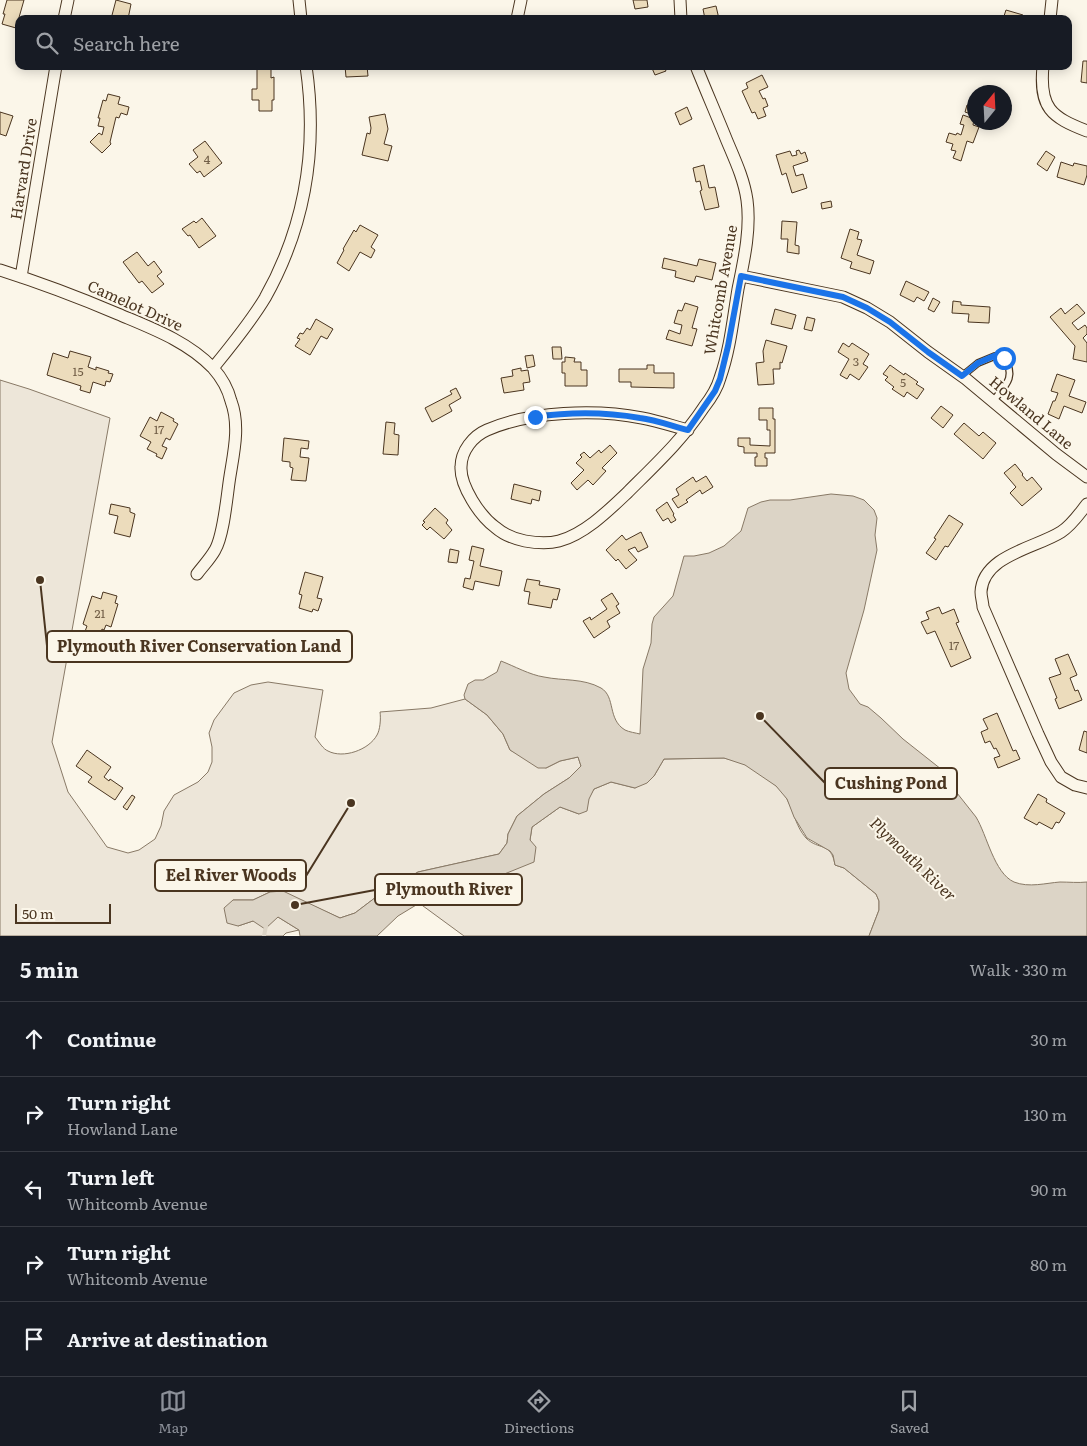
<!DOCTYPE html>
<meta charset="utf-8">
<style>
:root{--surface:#171b24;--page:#242831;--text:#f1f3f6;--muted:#9ea1a6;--line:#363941;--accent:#8c9099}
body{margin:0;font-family:Literata,serif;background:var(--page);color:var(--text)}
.compass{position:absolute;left:967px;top:85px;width:45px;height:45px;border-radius:50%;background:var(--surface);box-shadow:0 2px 12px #0003;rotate:18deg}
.scale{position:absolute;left:15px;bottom:12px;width:96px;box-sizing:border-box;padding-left:5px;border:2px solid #4a3520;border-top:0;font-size:14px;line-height:18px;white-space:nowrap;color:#4a3520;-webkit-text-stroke:4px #fbf6e9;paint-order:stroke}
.stop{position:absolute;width:15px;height:15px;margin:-11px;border:4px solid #1a73e8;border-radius:50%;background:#fff}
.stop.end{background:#1a73e8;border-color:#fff;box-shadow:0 1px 5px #0008}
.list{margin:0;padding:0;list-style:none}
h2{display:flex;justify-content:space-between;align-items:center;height:65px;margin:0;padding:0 20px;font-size:21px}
h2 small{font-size:16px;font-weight:400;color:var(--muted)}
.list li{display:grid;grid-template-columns:32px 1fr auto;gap:15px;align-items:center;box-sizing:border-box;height:75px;padding:0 20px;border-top:1px solid var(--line)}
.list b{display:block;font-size:19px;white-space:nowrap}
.list p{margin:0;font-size:16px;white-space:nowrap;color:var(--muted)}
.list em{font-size:16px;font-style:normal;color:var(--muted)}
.icon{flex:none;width:28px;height:28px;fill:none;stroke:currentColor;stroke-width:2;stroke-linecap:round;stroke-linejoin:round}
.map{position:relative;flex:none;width:1087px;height:936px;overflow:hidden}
.search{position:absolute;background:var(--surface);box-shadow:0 2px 12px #0003;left:15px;right:15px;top:15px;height:55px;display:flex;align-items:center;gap:12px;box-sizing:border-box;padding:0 18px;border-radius:10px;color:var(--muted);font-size:19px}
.sheet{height:440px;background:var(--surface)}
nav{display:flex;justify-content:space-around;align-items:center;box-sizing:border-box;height:70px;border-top:1px solid var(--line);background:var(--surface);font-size:14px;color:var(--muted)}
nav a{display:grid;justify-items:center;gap:2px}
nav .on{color:var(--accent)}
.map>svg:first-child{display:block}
</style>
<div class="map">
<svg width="1087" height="936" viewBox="0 0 1087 936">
<rect width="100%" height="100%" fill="#fbf6e9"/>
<path fill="#ede6d9" stroke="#887966" d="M0 380 29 389 110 418 52 742 68 792 107 847 128 853 139 850 155 839 161 826 164 811 174 795 198 782 208 772 212 762V747L209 733 214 720 234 693 251 685 268 682 323 690 315 737C319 742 323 749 328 751 343 759 369 750 377 735 380 730 381 719 380 712L431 708 465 699 487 715 503 734 510 750 546 768 560 761 578 757 581 766 569 778 544 794 517 816 508 834 507 843 499 854 418 872 380 894 355 913 340 918 316 907 270 892 253 900H233L238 926 253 921 278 917 299 930 286 933 283 936H0Z
M724 758C731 760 740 761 746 765 759 772 781 787 787 799 794 812 796 827 806 838 819 851 831 841 835 865L844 868 876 894 879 901V910L869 936H464L419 903 431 896 450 888 497 877 530 840 532 827 560 807 579 814 594 789 611 782 635 788 654 776 664 759Z"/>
<path fill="#dcd4c6" stroke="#887966" d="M831 494 853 496 864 500 874 510 877 518 875 535 877 550 864 610 846 673 849 689 860 704 868 707 881 718 903 739 946 773C951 779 952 787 957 793 963 801 970 809 976 817 987 835 994 873 1014 882 1029 888 1046 883 1060 882 1069 882 1078 883 1087 882V936H869L879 910V901L876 894 844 868 835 865 833 855 830 851 807 838 794 817 787 799 776 786 745 765 724 758 664 759 654 776 647 783 635 788 611 782 594 789 589 799 587 811 579 814 560 807 532 827 530 840 536 847 534 862 497 877 450 888 431 896 398 916 377 936H300L299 930 278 917 265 929 253 921 238 926 227 923 224 908 233 900H253L270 892 283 891 340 918 355 913 380 894 418 872 499 854 507 843 508 834 517 816 544 794 569 778 581 766 578 757 560 761 546 768H538L510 750 503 734 487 715 465 699 464 695 468 684 475 680H483L497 672 501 661C514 666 530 675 544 677 563 681 583 678 601 688 616 697 607 719 625 730 629 732 636 733 640 734L643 669 651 643 652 624 654 617 673 596 684 556H694L709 553 724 546 741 531 748 508 761 502 770 500H790Z"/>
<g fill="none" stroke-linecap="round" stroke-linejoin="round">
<path stroke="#dcd4c6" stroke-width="4" d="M264 936 266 926"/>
</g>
<path fill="#ecdcbc" stroke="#4a3520" d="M7 0H24L16 28 2 24 5 14H3Z
M116 0 131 4 128 19H111Z
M633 0H647L648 7 635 9Z
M716 6 719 19H705L703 9Z
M1006 10 1023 15 1022 19H1003Z
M1083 61H1087V83L1081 82Z
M257 66H271V78L274 77V100H272V111H259V100H252V89H257Z
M345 66H367L368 76 346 77Z
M651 66H664L666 71 655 75Z
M762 75 768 87 759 91 763 99 765 98 768 106 763 108 766 116 758 119 755 112 752 113 742 91 748 88 746 83Z
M108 94 120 97 118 104 129 107 127 115 121 113 119 118 116 117 110 142 111 144 102 153 90 142 99 133 102 135 104 127 98 126 100 118H98L103 100 106 101Z
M967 105 974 107V115L965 112Z
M687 107 692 119 680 125 675 113Z
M0 112 13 116 6 136 0 134Z
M385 114 388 129 384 144 392 146 388 161 362 155 367 133 370 134 371 128 369 117Z
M963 115 974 119 973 125 979 127 973 143 967 141 961 161 953 158 956 151 951 150 953 144 946 142 949 133 956 135 957 133 961 135 964 125 960 124Z
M205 141 222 163 204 177 200 171 197 173 189 164 198 157 193 150Z
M799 150 801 154 805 152 808 161 793 166 796 176 803 174 807 188 792 193 786 173 782 175 776 155 790 151 792 156 797 155 796 151Z
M1046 151 1055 157 1047 171 1037 164Z
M1061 162 1073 166 1074 163 1087 166V175L1084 185 1057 177Z
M704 165 709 188 715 187 719 207 705 210 700 191 702 190 700 181 696 182 693 168Z
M831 201 832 207 822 209 821 203Z
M202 218 216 236 199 248 190 235 188 236 182 229 194 221 196 223Z
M782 221 797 222 795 245 799 246V254L787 252 788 239H781Z
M360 225 378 235 371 247 375 250 371 258 360 252 349 271 337 263 344 250 343 249 354 230 356 232Z
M850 229 859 232 857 239 862 240 857 255 874 261 870 274 850 268 852 262 841 258Z
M137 252 148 266 154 261 162 272 157 276 164 284 152 293 142 281 139 283 123 262Z
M664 258 697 266 699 259 716 263 712 280 696 276 694 282 675 277 676 271 662 268Z
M906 281 929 292 924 301 917 297 914 302 900 295Z
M933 298 940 302 934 312 928 309Z
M953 301 961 302V305L990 307 989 323 968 322 969 314 952 313Z
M685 303 698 307 692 328 697 329 692 346 666 339 669 330 680 334 682 325 674 323 678 310 682 311Z
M1077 304 1085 313 1072 323 1078 330 1085 325 1087 328V334L1083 338 1087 343V362L1073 359 1075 346 1050 317 1061 308 1065 314Z
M775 309 796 315 792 329 771 324Z
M807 317 815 319 812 331 804 329Z
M316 319 333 329 327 339 321 336 310 355 295 346 300 339 297 338 300 333 303 334 307 328 310 330Z
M766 340 787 346 782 363 780 362V369H773L774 384 758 385 756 363 764 362 763 351Z
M843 343 849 347 852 343 869 354 863 364 868 367 859 380 850 374 847 379 840 375 849 359 838 352Z
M552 347H561L562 359H553Z
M70 351 91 357 88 367 96 370V367L109 371 108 373 113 374 110 382 106 381 105 386 93 382 90 393 80 390 81 386 47 375 53 353 68 358Z
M533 355 535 366 527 368 525 356Z
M565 357 575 358 574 362H581V370H587V386H565V373H562V362H565Z
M647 365H654V373H674V388L631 387V382H619V369H647Z
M890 365 904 375 905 373 918 382 916 384 924 389 917 399 907 392 904 397 892 389 894 387 885 380 888 377 883 374Z
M521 368V371L528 370 530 382 523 383 524 390 504 393 501 378 513 376 512 370Z
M1057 374 1075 380 1069 396 1086 402 1082 413 1064 406 1059 419 1048 414 1053 401H1055L1058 393 1051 391Z
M456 388 461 398 449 405 452 411 432 422 425 408 452 394 450 391Z
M941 406 953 415 943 428 931 418Z
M759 408H773V419H775V453H765V458H767V466H755V457H757V453H744V447L738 446V438H750V445L770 446V430H767V420H759Z
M161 412 174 419 173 421 178 424 170 440 166 438 162 446 167 448 162 459 156 456 157 454 147 449 151 442 140 436 150 417 157 421Z
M386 422 395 423 394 434 399 435 398 455 383 454Z
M964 423 979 436 983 432 996 443 983 459 954 434Z
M284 438 309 441 308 449 301 448 300 457 309 458 306 481 291 480 293 468 290 467V462L282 461Z
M610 445 617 453 602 468 606 471 593 485 588 480 577 490 571 483 584 470 576 463 582 457 580 455 584 452 590 458 599 450 601 453Z
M1015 464 1023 474 1022 475 1027 481 1032 477 1042 489 1022 506 1010 493 1016 487 1004 473Z
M706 476 713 487 702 494 700 490 686 500 688 502 678 508 672 499 679 495 676 489 693 477 696 482Z
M514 484 541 491 539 501 532 499 531 504 511 499Z
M667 502 674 514 673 515 676 520 671 523 668 518 663 521 656 510Z
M111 504 130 508V512L135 514 130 537 114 533 118 516 109 514Z
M435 508 448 520 446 523 452 530 444 539 430 527 427 530 422 525 425 522 423 521Z
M949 515 963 524 948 547 945 546 936 560 926 553 936 539 934 538Z
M641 532 648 547 638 552 635 547 628 550 637 560 626 569 618 559 616 561 606 550 622 535 626 540Z
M472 546 484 549 480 566 502 571 499 586 475 581 473 590 463 587 465 578 470 579 474 561 469 560Z
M450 549 459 551 457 563 448 562Z
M305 572 323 577 317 598 322 599 318 611 313 609 312 612 299 608 302 595 299 594Z
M527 579 540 581 539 585 560 589 557 600 553 599 551 608 528 604 530 592 524 591Z
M103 592 117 596 115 603 118 604 111 627 106 625 104 630 102 629 98 642 83 637 87 626 83 624 92 596 101 599Z
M612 593 619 604 616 606 620 613 607 621 610 627 594 638 583 621 590 617 591 620 607 609 601 600Z
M939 607 942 614 954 609 959 622 956 623 971 658 951 667 935 631 927 634 921 622 929 619 926 612Z
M1068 654 1077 675 1070 678 1075 691 1078 690 1082 700 1059 709 1055 699 1057 698 1049 678 1061 674 1055 659Z
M997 713 1013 751 1016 750 1020 759 998 768 994 758 1000 756 996 748 994 749 990 741 985 743 981 732 988 729 983 719Z
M1084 731 1087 732V753L1079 750Z
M87 750 111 767 104 777 109 781 110 779 123 788 115 800 88 782 92 777 76 766Z
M1038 794 1047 799 1046 802 1065 813 1059 823 1056 822 1052 829 1039 822 1037 825 1024 818Z
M132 795 135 797 127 810 123 807Z"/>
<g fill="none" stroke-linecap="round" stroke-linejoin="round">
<g stroke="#4a3520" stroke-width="8">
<path id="service" d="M962 376 978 363 995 356 1004 358C1017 377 1005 386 993 401"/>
</g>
<g stroke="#4a3520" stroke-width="13">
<path id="minor" d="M299 0 301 19
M680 0 681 19
M64 19 68 0
M517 19 521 0
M1050 19 1052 0
M1043 66C1039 108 1051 117 1087 131
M0 270C41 283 78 297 118 314 151 328 187 341 213 368 221 377 228 389 231 401 240 425 234 451 230 476 227 494 224 535 215 550 210 559 203 566 197 574
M741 276 843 297 867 308 890 322 928 352 966 379 1056 454 1087 477
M21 277 56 66
M213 368C231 346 250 323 265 298 306 225 318 148 306 66
M688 430C673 426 658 421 642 418 597 409 530 411 487 430 473 436 461 451 461 467 460 486 480 516 495 527 503 534 515 539 525 541 536 543 548 544 559 541 585 534 609 510 628 492 655 465 683 439 704 407 711 398 717 389 720 378 730 350 733 319 738 289 744 260 751 229 747 200 744 179 735 160 727 141 717 116 706 91 696 66
M1087 504C1079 514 1072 525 1061 532 1036 548 983 555 981 592 981 597 983 603 983 607L1038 734 1051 762 1061 777 1075 785 1087 788"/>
</g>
<use href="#service" stroke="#fbf6e9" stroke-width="5.5"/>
<use href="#minor" stroke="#fbf6e9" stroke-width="11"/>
</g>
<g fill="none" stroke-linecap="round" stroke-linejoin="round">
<path stroke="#1a73e8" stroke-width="6" d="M535 417C570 412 605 412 640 418 656 420 672 426 688 430L715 391 720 379 728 346 741 276 843 297 867 308 890 322 928 352 962 376 978 363 994 356 1004 358"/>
</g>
<g text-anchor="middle" stroke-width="4" stroke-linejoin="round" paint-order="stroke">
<g font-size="12" fill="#725f47">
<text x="207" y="164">4</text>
<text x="856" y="366">3</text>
<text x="78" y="376">15</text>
<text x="903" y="387">5</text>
<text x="159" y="434">17</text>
<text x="100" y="618">21</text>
<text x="954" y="650">17</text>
</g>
<g font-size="15" fill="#4a3520" stroke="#fbf6e9">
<text transform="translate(24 169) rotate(-81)" y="5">Harvard Drive</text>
<text transform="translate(721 290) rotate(-80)" y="5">Whitcomb Avenue</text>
<text transform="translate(135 306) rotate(24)" y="5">Camelot Drive</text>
<text transform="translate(1031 413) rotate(40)" y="5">Howland Lane</text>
</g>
<g font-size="16" font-style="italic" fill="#4a3520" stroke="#fbf6e9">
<text transform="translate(913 859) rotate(44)" y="6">Plymouth River</text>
</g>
</g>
<path fill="none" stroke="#4a3520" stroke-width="2" d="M40 580L47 646M760 716L825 783M351 803L306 876M295 905L375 890"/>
<g fill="#4a3520" stroke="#fbf6e9" stroke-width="2">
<circle cx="40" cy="580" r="5"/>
<circle cx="760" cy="716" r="5"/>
<circle cx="351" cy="803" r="5"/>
<circle cx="295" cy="905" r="5"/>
</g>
<g fill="#fbf6e9" stroke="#4a3520" stroke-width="2">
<rect x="47" y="631" width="305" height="31" rx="5"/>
<rect x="825" y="768" width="132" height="31" rx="5"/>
<rect x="155" y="860" width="151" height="31" rx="5"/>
<rect x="375" y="874" width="147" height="31" rx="5"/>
</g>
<g font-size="16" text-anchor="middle" font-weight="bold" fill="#4a3520">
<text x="199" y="652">Plymouth River Conservation Land</text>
<text x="891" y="789">Cushing Pond</text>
<text x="231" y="881">Eel River Woods</text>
<text x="449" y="895">Plymouth River</text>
</g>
</svg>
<svg class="compass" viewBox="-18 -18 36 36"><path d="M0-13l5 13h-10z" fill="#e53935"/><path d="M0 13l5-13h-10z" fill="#9ea1a6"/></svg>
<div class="scale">50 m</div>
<div class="stop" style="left:1004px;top:358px"></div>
<div class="stop end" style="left:535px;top:417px"></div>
<div class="search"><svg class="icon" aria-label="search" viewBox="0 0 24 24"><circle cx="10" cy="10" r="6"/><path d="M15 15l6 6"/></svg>Search here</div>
</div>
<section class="sheet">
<h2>5 min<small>Walk · 330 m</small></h2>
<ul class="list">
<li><svg class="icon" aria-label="ahead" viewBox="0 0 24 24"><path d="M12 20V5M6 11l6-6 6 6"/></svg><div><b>Continue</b></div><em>30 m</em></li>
<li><svg class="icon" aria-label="right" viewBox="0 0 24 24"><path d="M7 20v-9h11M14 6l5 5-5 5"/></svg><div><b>Turn right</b><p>Howland Lane</p></div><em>130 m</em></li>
<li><svg class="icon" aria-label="left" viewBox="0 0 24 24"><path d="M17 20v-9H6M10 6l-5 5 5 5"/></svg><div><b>Turn left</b><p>Whitcomb Avenue</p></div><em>90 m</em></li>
<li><svg class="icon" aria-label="right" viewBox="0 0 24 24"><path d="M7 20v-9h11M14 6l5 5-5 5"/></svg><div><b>Turn right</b><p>Whitcomb Avenue</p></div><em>80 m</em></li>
<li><svg class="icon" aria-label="arrive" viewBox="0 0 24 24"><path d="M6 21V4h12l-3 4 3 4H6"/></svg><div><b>Arrive at destination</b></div></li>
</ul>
</section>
<nav>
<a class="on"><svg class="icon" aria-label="map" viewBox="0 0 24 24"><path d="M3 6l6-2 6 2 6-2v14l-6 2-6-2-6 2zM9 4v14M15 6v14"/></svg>Map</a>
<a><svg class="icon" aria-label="directions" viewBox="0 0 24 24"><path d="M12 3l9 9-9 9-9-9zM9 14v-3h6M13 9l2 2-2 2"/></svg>Directions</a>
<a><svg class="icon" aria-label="saved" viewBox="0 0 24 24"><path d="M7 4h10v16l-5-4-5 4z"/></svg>Saved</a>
</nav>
